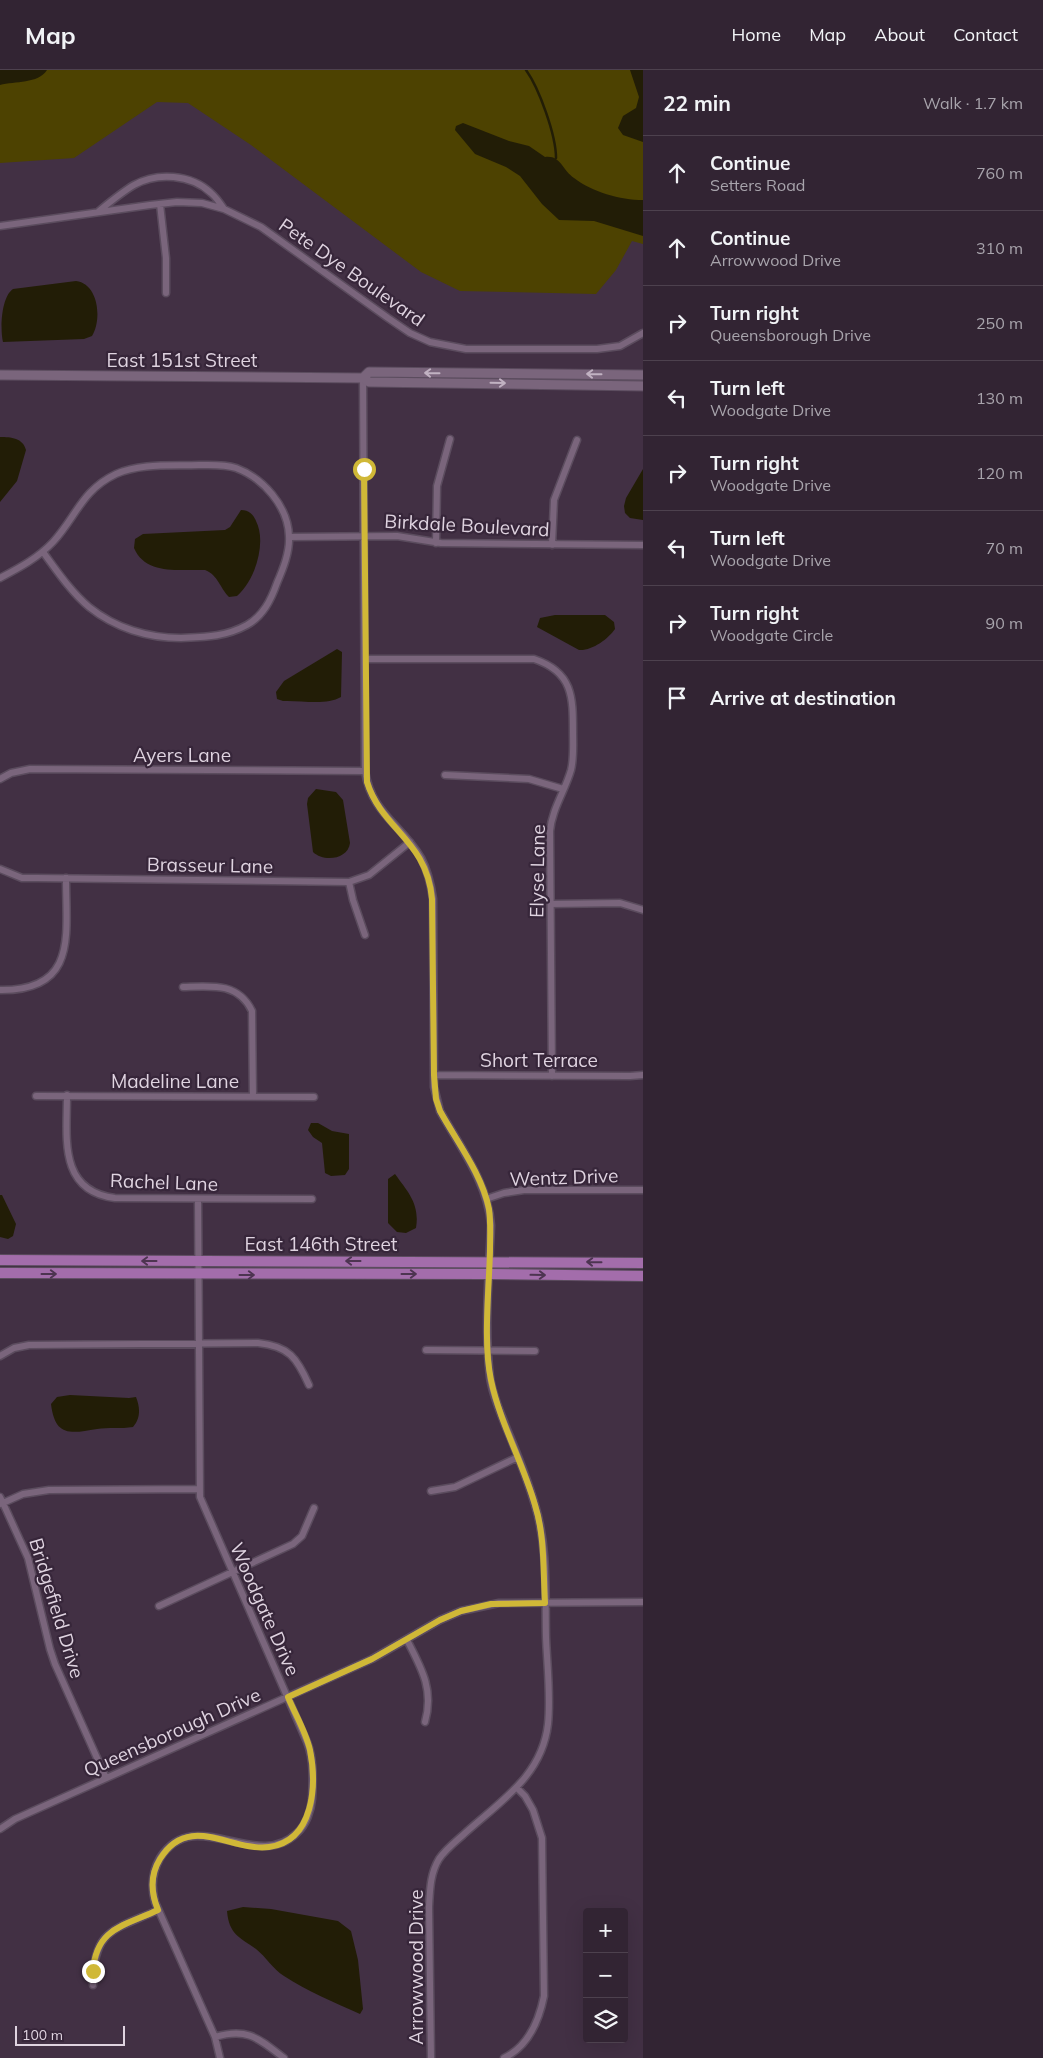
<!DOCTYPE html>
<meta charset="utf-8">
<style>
:root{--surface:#322433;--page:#3d303f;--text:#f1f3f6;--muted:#a8a4ac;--line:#4d414e}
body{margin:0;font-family:Mulish,sans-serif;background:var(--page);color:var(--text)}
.controls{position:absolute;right:15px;bottom:15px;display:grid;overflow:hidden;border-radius:5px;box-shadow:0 5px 20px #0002}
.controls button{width:45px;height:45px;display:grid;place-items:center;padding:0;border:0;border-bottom:1px solid var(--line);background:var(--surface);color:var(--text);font:25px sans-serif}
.scale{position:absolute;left:15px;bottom:12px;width:110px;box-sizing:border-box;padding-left:5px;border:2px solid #dfd3e0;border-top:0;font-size:14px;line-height:18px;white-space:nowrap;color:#dfd3e0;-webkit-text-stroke:4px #37263a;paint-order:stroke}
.stop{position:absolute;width:15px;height:15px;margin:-11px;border:4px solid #d0b837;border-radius:50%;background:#fff}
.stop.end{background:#d0b837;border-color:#fff;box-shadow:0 1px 5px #0008}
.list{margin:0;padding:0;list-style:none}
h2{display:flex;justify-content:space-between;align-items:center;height:65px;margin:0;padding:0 20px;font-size:21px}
h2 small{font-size:16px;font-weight:400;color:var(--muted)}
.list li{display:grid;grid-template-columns:32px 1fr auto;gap:15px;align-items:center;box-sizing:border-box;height:75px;padding:0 20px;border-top:1px solid var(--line)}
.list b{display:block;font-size:19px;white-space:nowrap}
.list p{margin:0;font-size:16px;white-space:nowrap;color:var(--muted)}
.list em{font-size:16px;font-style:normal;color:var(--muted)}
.icon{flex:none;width:28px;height:28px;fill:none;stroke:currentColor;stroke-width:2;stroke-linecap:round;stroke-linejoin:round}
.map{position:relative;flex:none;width:643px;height:1988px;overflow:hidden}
header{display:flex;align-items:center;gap:30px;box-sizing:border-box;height:70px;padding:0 25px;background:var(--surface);border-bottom:1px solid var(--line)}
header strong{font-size:24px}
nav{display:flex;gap:28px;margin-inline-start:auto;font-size:18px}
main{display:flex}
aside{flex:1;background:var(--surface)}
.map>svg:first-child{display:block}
</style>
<header>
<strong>Map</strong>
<nav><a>Home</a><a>Map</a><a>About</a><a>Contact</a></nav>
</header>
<main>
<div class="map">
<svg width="643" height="1988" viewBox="0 0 643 1988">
<rect width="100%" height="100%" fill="#423044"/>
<path fill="#4d4201" d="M0 0H643V174L632 171 616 200 596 224 460 221 421 202 251 75 188 33 157 32 74 88 0 93Z"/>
<path fill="#221d06" d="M0 0H47C38 14 15 11 0 15Z
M630 0H643V72L623 65 618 58 623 46 636 38 639 27Z
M463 53 509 71 529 76 545 87C561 85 562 100 574 108 592 122 620 130 643 130V166L594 151 559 150 542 134 520 106 506 97 475 84 455 60 456 56Z
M76 211C99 214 102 250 92 266L84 269 3 272C0 260 1 227 13 219Z
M0 367C11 367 23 368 26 380L17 411 0 432Z
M643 399V450L630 448 625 443 624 436 626 428Z
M241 440C249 440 253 444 256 451 267 472 255 511 237 526L229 527C220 518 218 505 205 500 181 499 146 506 134 478L135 469 143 464 225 460 230 457Z
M555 545H605L614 552 615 559C608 569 592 581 579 580L537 557 540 548Z
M337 579 342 582 341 627C326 636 300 630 283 631L277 629 276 622 284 611Z
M316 719 336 722 343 730 350 773C348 790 323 792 313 782L307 734 308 728Z
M311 1053H318L332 1061 349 1064V1099L345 1105 331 1106 325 1103 322 1073 313 1067 308 1060Z
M395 1104C408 1122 420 1134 416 1158L406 1163 397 1162 388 1153V1109Z
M0 1125H2L16 1154 13 1166 8 1169 0 1167Z
M70 1325 129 1328 136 1327C140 1337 141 1348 133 1357 121 1359 108 1357 97 1359 69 1364 55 1366 51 1334L57 1327Z
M243 1837 271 1839 338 1851 351 1861 358 1890 363 1939 360 1944C335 1933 307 1921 284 1906 273 1899 266 1887 256 1879 239 1867 229 1864 227 1841Z"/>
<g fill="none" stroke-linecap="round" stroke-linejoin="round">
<path stroke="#221d06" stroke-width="2.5" d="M526 0C539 18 556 65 556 88"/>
<g stroke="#5b4c5e" stroke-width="9">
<path id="street" d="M160 134 166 188V223
M99 141C110 132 122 122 134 115 157 102 191 104 211 123 216 127 220 133 224 139
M0 156 150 135 177 132 202 133 224 139 261 157 388 248 410 263 430 272 466 279H597L620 276 643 263
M363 308 365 701C371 743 402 755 421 788 428 801 431 815 433 829L434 1017 440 1041C460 1077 488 1113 491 1155 489 1205 484 1257 490 1307 492 1324 500 1341 506 1357 517 1383 527 1408 535 1435 548 1477 545 1523 546 1567 547 1595 551 1625 548 1654 542 1707 499 1732 463 1765 455 1772 445 1780 439 1789 430 1804 430 1820 429 1837L431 1988
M289 467 397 466 441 473 643 475
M436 473 437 416 450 369
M552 475 554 430 577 370
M0 508C19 498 38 488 53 472 76 447 82 420 116 404 140 393 172 396 199 395 211 395 224 394 236 398 263 408 288 436 289 466 290 482 283 499 277 513 271 530 263 546 247 555 225 567 205 567 181 568 148 568 115 558 89 537 71 522 57 501 43 482
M366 589H534C573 602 573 627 573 662 573 675 574 688 571 700 565 721 552 739 550 761L552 1006
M445 705 529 709 563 719
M0 709 11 703 30 699 365 701
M0 799 22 808H36L349 812 369 805 410 772
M349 812 353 830 365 865
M551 834 620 833 643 840
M183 917C211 916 238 912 252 941L253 1026
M0 920C78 921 66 865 66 808
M434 1005 630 1006 643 1005
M67 1025C67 1067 58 1121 115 1128L312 1129
M36 1026 314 1027
M198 1129 200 1427 307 1672C314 1689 313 1711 312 1729 311 1741 306 1755 297 1763 256 1803 195 1733 160 1788 152 1802 151 1817 155 1832L215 1967 220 1988
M486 1129 504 1123 524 1120H643
M426 1280 535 1281
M0 1286 14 1278 29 1275 258 1273C289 1276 297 1288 309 1315
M431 1421 455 1417 518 1387
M0 1427 3 1433 23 1424 49 1420 199 1419
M0 1434 3 1433 28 1488 50 1579 55 1594 106 1708
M159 1536 293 1474 302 1466 314 1438
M407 1570C422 1599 434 1620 425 1652
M0 1759 15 1749 372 1589 440 1550 461 1541 499 1533 643 1532
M93 1915C93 1859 114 1860 158 1840
M215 1967C248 1957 259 1969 284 1988
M504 1988C529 1976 539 1951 544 1926L542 1768 533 1740 525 1726 517 1718"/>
</g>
<g stroke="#5b4c5e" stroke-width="11">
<path id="secondary" d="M0 305 363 308 369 312 643 316
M363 308 369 302 643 305"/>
</g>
<g stroke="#5b4c5e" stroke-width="12">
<path id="primary" d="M0 1190 643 1193
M0 1203 489 1204 643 1206"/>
</g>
<use href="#street" stroke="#7a657c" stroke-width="6"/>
<use href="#secondary" stroke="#7a657c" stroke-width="9"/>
<use href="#primary" stroke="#a36dab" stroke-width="10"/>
</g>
<defs><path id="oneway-shaft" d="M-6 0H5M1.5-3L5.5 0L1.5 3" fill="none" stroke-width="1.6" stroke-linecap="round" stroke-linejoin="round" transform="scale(1.25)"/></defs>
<g stroke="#c1b2c2">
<use href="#oneway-shaft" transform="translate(432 303) rotate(-179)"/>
<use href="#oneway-shaft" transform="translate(594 304) rotate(-179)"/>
<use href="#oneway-shaft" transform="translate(498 313) rotate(1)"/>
</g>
<g stroke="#4d3451">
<use href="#oneway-shaft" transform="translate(149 1191) rotate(-180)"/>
<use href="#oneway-shaft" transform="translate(353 1191) rotate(180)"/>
<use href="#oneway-shaft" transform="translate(594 1192) rotate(-179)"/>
<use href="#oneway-shaft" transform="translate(49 1204)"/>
<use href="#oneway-shaft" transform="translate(409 1204)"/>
<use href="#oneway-shaft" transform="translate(247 1205)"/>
<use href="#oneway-shaft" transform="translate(538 1205) rotate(1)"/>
</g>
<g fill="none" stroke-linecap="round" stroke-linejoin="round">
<path stroke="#d0b837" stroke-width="6" d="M93 1901C96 1858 124 1856 158 1840 151 1823 150 1805 160 1789 189 1742 231 1782 269 1777 314 1771 317 1715 310 1680 306 1662 295 1644 288 1627L372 1589 440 1550 461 1541 491 1534 545 1533C543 1500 545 1467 535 1435 523 1393 500 1353 491 1310 483 1273 489 1220 490 1181 490 1167 491 1153 489 1139 482 1104 457 1072 440 1041L436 1029 434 1005 432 829C427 770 382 760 367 712L364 399"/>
</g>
<g text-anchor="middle" stroke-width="4.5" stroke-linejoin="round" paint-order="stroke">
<g font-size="19" fill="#dfd3e0" stroke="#37263a">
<text transform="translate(352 202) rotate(35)" y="7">Pete Dye Boulevard</text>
<text x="182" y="297">East 151st Street</text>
<text transform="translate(467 455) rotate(3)" y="7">Birkdale Boulevard</text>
<text x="182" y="692">Ayers Lane</text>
<text transform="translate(210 795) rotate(1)" y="7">Brasseur Lane</text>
<text transform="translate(537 801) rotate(-89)" y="7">Elyse Lane</text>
<text x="539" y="997">Short Terrace</text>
<text x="175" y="1018">Madeline Lane</text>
<text transform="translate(564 1107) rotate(-2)" y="7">Wentz Drive</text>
<text transform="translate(164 1112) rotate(2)" y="7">Rachel Lane</text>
<text x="321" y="1181">East 146th Street</text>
<text transform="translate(57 1538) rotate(73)" y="7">Bridgefield Drive</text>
<text transform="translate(265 1539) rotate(66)" y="7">Woodgate Drive</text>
<text transform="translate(172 1662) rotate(-24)" y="7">Queensborough Drive</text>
<text transform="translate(416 1897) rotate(-90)" y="7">Arrowwood Drive</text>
</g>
</g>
</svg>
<div class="controls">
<button>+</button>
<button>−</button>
<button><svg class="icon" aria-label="layers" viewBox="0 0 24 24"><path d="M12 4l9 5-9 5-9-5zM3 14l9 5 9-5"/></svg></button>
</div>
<div class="scale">100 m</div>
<div class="stop" style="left:364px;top:399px"></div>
<div class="stop end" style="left:93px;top:1901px"></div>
</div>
<aside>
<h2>22 min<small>Walk · 1.7 km</small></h2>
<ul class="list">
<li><svg class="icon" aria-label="ahead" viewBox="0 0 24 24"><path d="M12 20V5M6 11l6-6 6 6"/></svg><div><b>Continue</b><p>Setters Road</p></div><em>760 m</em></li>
<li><svg class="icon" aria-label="ahead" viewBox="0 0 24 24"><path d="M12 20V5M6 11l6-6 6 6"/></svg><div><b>Continue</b><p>Arrowwood Drive</p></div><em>310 m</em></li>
<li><svg class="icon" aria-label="right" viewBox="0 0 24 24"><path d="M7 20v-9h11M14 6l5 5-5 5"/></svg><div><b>Turn right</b><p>Queensborough Drive</p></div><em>250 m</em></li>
<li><svg class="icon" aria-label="left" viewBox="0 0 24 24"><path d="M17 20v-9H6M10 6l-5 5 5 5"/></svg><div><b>Turn left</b><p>Woodgate Drive</p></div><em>130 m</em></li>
<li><svg class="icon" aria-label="right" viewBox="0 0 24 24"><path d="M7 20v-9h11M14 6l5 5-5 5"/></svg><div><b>Turn right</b><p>Woodgate Drive</p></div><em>120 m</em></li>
<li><svg class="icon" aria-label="left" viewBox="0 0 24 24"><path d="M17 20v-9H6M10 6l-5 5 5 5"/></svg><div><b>Turn left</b><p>Woodgate Drive</p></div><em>70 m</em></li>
<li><svg class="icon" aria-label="right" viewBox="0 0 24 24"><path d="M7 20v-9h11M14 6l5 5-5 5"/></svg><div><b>Turn right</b><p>Woodgate Circle</p></div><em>90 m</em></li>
<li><svg class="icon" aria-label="arrive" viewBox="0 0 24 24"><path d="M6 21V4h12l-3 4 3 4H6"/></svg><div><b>Arrive at destination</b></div></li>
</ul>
</aside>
</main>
